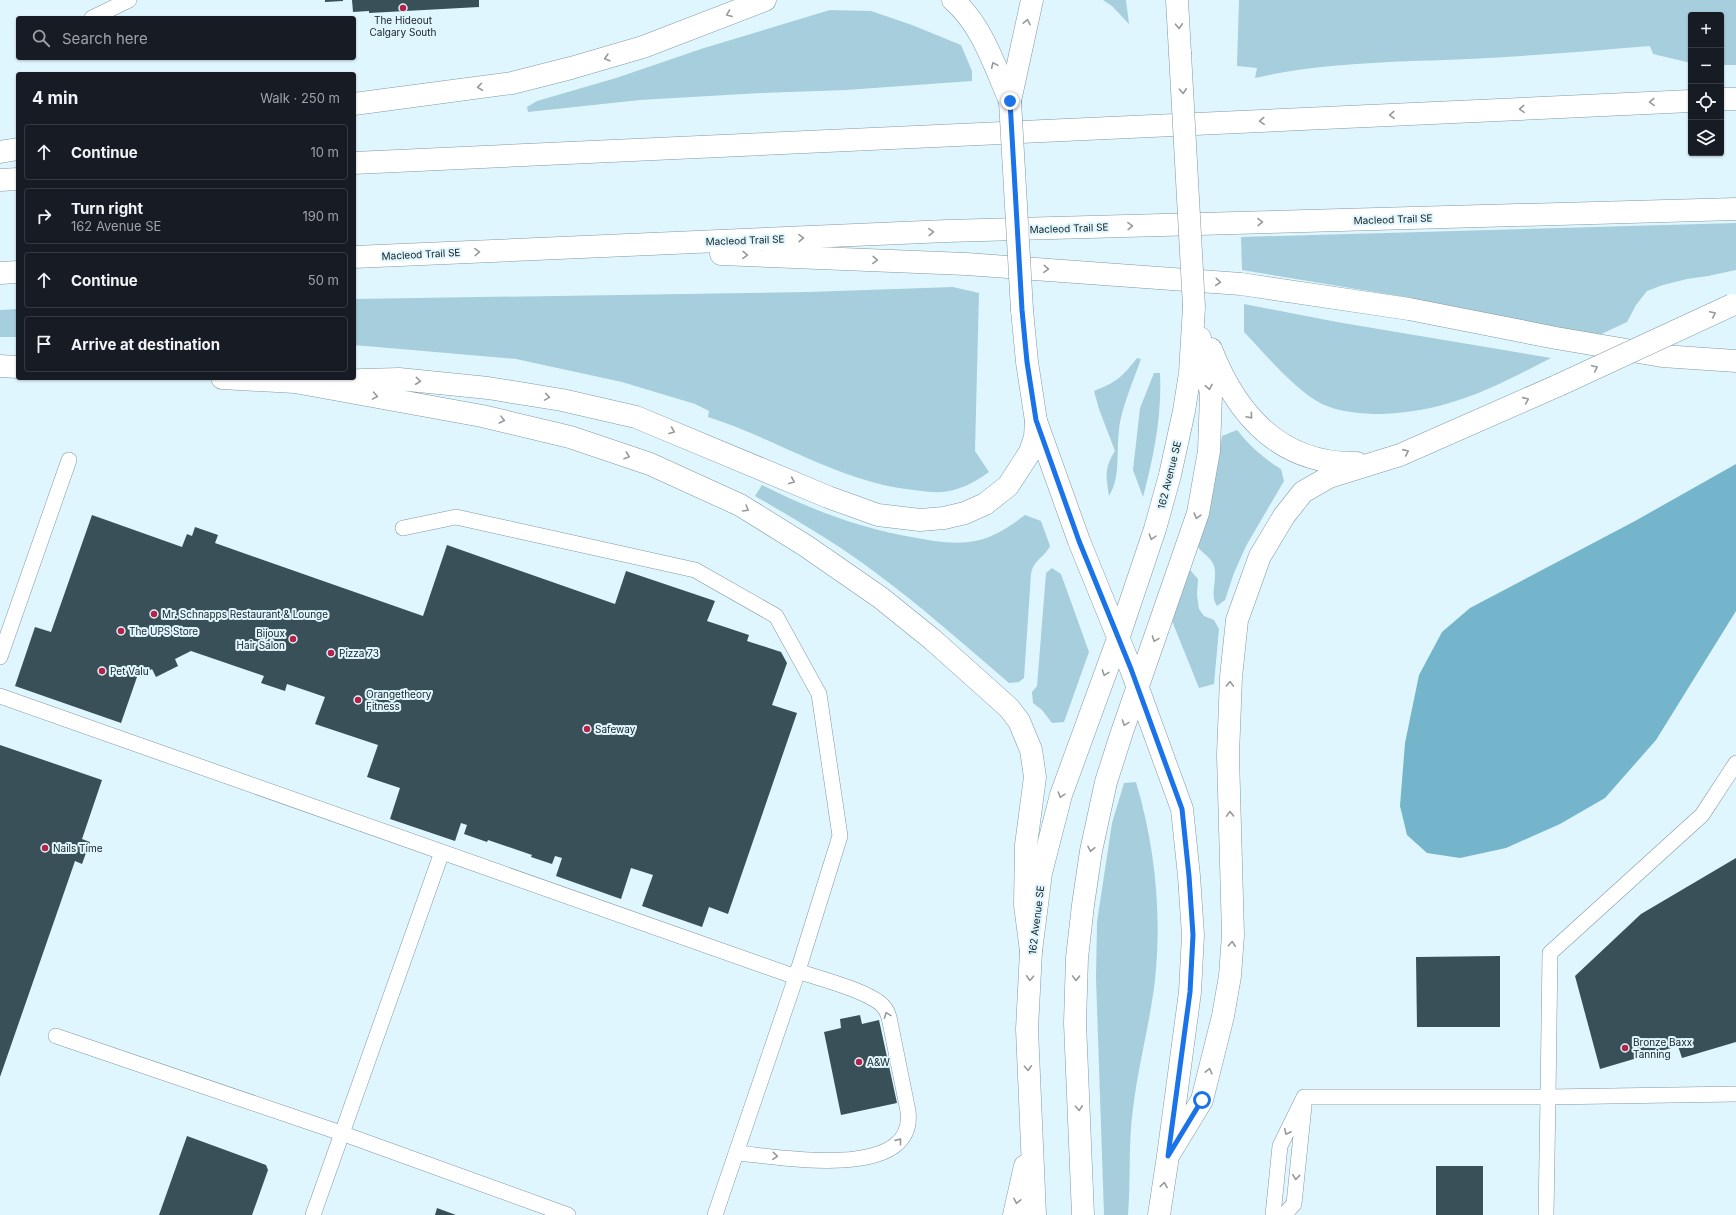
<!DOCTYPE html>
<meta charset="utf-8">
<style>
:root{--surface:#171b24;--page:#242831;--text:#f1f3f6;--muted:#9ea1a6;--line:#363941}
body{margin:0;font-family:Inter,sans-serif;background:var(--page);color:var(--text)}
.controls{position:absolute;right:12px;top:12px;display:grid;overflow:hidden;border-radius:4px;box-shadow:0 1px 3px #0004}
.controls button{width:36px;height:36px;display:grid;place-items:center;padding:0;border:0;border-bottom:1px solid var(--line);background:var(--surface);color:var(--text);font:20px sans-serif}
.stop{position:absolute;width:12px;height:12px;margin:-9px;border:3px solid #1a73e8;border-radius:50%;background:#fff}
.stop.end{background:#1a73e8;border-color:#fff;box-shadow:0 1px 4px #0008}
.list{margin:0;padding:0;list-style:none}
h2{display:flex;justify-content:space-between;align-items:center;height:52px;margin:0;padding:0 16px;font-size:17px}
h2 small{font-size:13px;font-weight:400;color:var(--muted)}
.list li{display:grid;grid-template-columns:26px 1fr auto;gap:12px;align-items:center;box-sizing:border-box;height:56px;margin:0 8px 8px;padding:0 8px;border:1px solid var(--line);border-radius:4px}
.list b{display:block;font-size:15px;white-space:nowrap}
.list p{margin:0;font-size:13px;white-space:nowrap;color:var(--muted)}
.list em{font-size:13px;font-style:normal;color:var(--muted)}
.icon{flex:none;width:22px;height:22px;fill:none;stroke:currentColor;stroke-width:2;stroke-linecap:round;stroke-linejoin:round}
.map{position:relative;flex:none;width:1736px;height:1215px;overflow:hidden}
.search{position:absolute;background:var(--surface);box-shadow:0 1px 3px #0004;left:16px;top:16px;width:340px;height:44px;display:flex;align-items:center;gap:10px;box-sizing:border-box;padding:0 14px;border-radius:4px;color:var(--muted);font-size:15px}
.panel{position:absolute;background:var(--surface);box-shadow:0 1px 3px #0004;left:16px;top:72px;width:340px;height:308px;border-radius:4px}
.map>svg:first-child{display:block}
</style>
<div class="map">
<svg width="1736" height="1215" viewBox="0 0 1736 1215">
<rect width="100%" height="100%" fill="#e0f6fe"/>
<path fill="#a7cedc" d="M1103 0H1126L1129 24 1112 6Z
M1239 0H1736V65H1721V15H1691V63L1653 54 1650 46C1590 51 1529 56 1469 59 1397 62 1324 62 1255 78L1257 68 1237 66Z
M830 10 871 11 912 25 961 45 972 71V81L846 90 761 93 640 100 528 112 527 107 537 101 616 78 704 48Z
M1736 223V270L1708 276 1687 279 1663 285 1647 291 1636 305 1627 322 1597 336 1405 297 1242 270 1241 237Z
M953 287 979 293 975 451 989 472C975 482 959 491 942 492 933 493 923 491 914 490 842 483 777 439 708 417L709 411 695 404 622 382 516 359 354 345V299L808 292Z
M1244 304 1337 322 1551 358C1493 388 1448 412 1381 414 1362 414 1339 412 1322 404 1295 390 1265 354 1244 332Z
M18 309V337H0V310Z
M1137 358 1141 359C1134 379 1121 409 1119 430 1116 452 1121 477 1109 496 1106 477 1104 468 1115 451L1099 409 1094 391C1117 382 1122 377 1137 358Z
M1154 373H1160C1162 415 1154 456 1143 497L1133 470 1140 408Z
M1237 430C1250 446 1263 458 1281 469L1284 481 1246 546 1234 573 1225 600 1217 606C1209 594 1218 580 1214 566 1211 557 1203 554 1198 547L1213 493 1222 436Z
M762 485C812 510 861 529 917 538 933 541 951 544 968 542 990 540 1008 528 1025 515L1041 521 1050 546C1044 558 1034 559 1031 574L1024 678 1019 682 1009 683C966 646 922 607 876 573 838 544 796 520 755 496Z
M1052 568 1061 574 1089 652 1064 722 1052 723 1042 710 1033 703 1032 692 1037 686 1046 573Z
M1190 570 1198 579 1197 595 1199 609 1204 616 1214 620 1219 629 1214 684 1199 688 1172 621Z
M1136 782C1155 846 1162 913 1155 980 1150 1023 1138 1066 1133 1109 1128 1144 1131 1180 1128 1215H1104L1096 978 1097 922 1112 823 1124 783Z"/>
<path fill="#74b5cb" d="M1736 464V611L1656 740 1605 798 1560 824 1506 848 1460 858 1427 853 1407 835 1400 806 1405 743 1419 675 1442 632 1470 608 1635 521Z"/>
<path fill="#395058" d="M325 0H343V1L325 2Z
M352 0H479V7L369 13V11L353 12Z
M92 515 182 547 187 534 192 536 195 527 218 535 215 543 423 616 447 545 615 604 626 571 715 601 707 621 749 635 747 641 781 652 787 663 772 705 797 713 728 914 709 907 702 927 642 906 653 875 631 868 621 899 556 876 562 858 555 856 552 864 531 857 532 855 488 840 487 842 464 834 467 825 461 823 455 841 390 819 400 788 367 777 378 745 315 724 325 697 287 684 285 691 261 683 264 676 191 651 175 659 178 666 156 677 152 669 137 677 121 723 15 686 35 627 51 632Z
M0 745 102 780 82 839 90 842 82 864 75 861 0 1077Z
M1736 858V1042L1682 1058 1678 1046 1600 1069 1575 976 1641 914Z
M1500 956V1027H1417L1416 957Z
M860 1015 862 1024 879 1020 897 1103 841 1115 824 1032 841 1028 840 1019Z
M187 1136 266 1165 268 1170 252 1215H159Z
M1436 1166H1483V1215H1436Z
M437 1208 456 1215H435Z"/>
<g fill="none" stroke-linecap="round" stroke-linejoin="round">
<g stroke="#8099a2" stroke-width="16">
<path id="lane" d="M92 18 129 0
M403 528 456 517 695 570 776 616 819 694 840 836 796 977 715 1215
M0 657 69 460
M0 696 796 977
M56 1036 341 1133 568 1215
M1304 1097H1548L1550 953 1702 815 1736 763
M736 1153C776 1156 917 1183 908 1111L890 1022C889 1016 887 1010 883 1006 869 991 818 978 797 971
M313 1215 442 852
M1273 1215 1280 1146 1304 1097
M1284 1215 1294 1204 1304 1106
M1546 1215 1548 1097 1736 1094"/>
</g>
<g stroke="#8099a2" stroke-width="23">
<path id="secondary" d="M1177 0 1180 53
M1010 101 1032 0
M1022 310 1027 362 1036 421 1079 541 1131 669 1182 809 1189 876 1193 935 1190 992 1168 1156 1159 1215
M1211 349C1237 416 1281 465 1357 463
M1168 1156 1202 1100 1223 1016 1230 976 1233 935 1228 755 1231 677 1237 620 1260 556 1284 516 1303 492 1329 477 1400 455 1559 385
M1014 1215 1025 1166
M1035 1215 1027 1029 1031 951 1041 873 1061 795 1119 636 1155 529 1170 475 1184 411 1190 373 1194 307
M1083 1215 1075 1023 1077 958 1083 905 1091 851 1106 782 1122 732 1198 513 1209 451 1211 394 1200 338"/>
</g>
<g stroke="#8099a2" stroke-width="23">
<path id="highway" d="M953 0C982 25 995 67 1010 101
M1721 99H1736
M354 104 512 83 571 68 643 47 765 0
M0 152 18 149
M354 163 1691 101
M0 180 18 179
M721 254 966 264 1241 284 1409 309 1556 338 1662 356 1736 361
M354 257 947 231 1736 209
M0 273 18 272
M0 366 18 367
M222 378 295 382 399 379 488 388 562 400 636 417 828 497 878 515 920 520 944 518 965 513 985 504 1008 486 1030 452 1035 437 1036 421
M295 382 482 416 570 437 650 464 740 505 806 546 881 598 933 640 1009 708 1019 721 1031 750 1035 777 1026 845 1025 905 1031 951"/>
</g>
<use href="#lane" stroke="#fff" stroke-width="15"/>
<use href="#secondary" stroke="#fff" stroke-width="22"/>
<use href="#highway" stroke="#fff" stroke-width="22"/>
<g stroke="#8099a2" stroke-width="23" stroke-linecap="butt">
<path id="secondary-bridge" d="M1180 53 1194 307
M1010 101 1022 310
M1559 385 1732 305"/>
</g>
<use href="#secondary-bridge" stroke="#fff" stroke-width="22"/>
</g>
<defs><path id="oneway-chevron" d="M-2-3.5L2.5 0L-2 3.5" fill="none" stroke-width="1.6" stroke-linecap="round" stroke-linejoin="round"/></defs>
<g stroke="#969a9c">
<use href="#oneway-chevron" transform="translate(729 14) rotate(159)"/>
<use href="#oneway-chevron" transform="translate(1027 22) rotate(-78)"/>
<use href="#oneway-chevron" transform="translate(1179 26) rotate(87)"/>
<use href="#oneway-chevron" transform="translate(607 58) rotate(164)"/>
<use href="#oneway-chevron" transform="translate(994 65) rotate(-114)"/>
<use href="#oneway-chevron" transform="translate(480 87) rotate(172)"/>
<use href="#oneway-chevron" transform="translate(1183 91) rotate(87)"/>
<use href="#oneway-chevron" transform="translate(1652 102) rotate(177)"/>
<use href="#oneway-chevron" transform="translate(1522 109) rotate(177)"/>
<use href="#oneway-chevron" transform="translate(1392 115) rotate(177)"/>
<use href="#oneway-chevron" transform="translate(1262 121) rotate(177)"/>
<use href="#oneway-chevron" transform="translate(1260 222) rotate(-2)"/>
<use href="#oneway-chevron" transform="translate(1130 226) rotate(-2)"/>
<use href="#oneway-chevron" transform="translate(931 232) rotate(-2)"/>
<use href="#oneway-chevron" transform="translate(801 238) rotate(-2)"/>
<use href="#oneway-chevron" transform="translate(477 252) rotate(-3)"/>
<use href="#oneway-chevron" transform="translate(745 255) rotate(2)"/>
<use href="#oneway-chevron" transform="translate(875 260) rotate(2)"/>
<use href="#oneway-chevron" transform="translate(1046 269) rotate(4)"/>
<use href="#oneway-chevron" transform="translate(1218 282) rotate(5)"/>
<use href="#oneway-chevron" transform="translate(1713 314) rotate(-25)"/>
<use href="#oneway-chevron" transform="translate(1595 368) rotate(-25)"/>
<use href="#oneway-chevron" transform="translate(418 381) rotate(6)"/>
<use href="#oneway-chevron" transform="translate(1209 387) rotate(79)"/>
<use href="#oneway-chevron" transform="translate(375 396) rotate(10)"/>
<use href="#oneway-chevron" transform="translate(547 397) rotate(9)"/>
<use href="#oneway-chevron" transform="translate(1526 400) rotate(-24)"/>
<use href="#oneway-chevron" transform="translate(1250 416) rotate(49)"/>
<use href="#oneway-chevron" transform="translate(502 420) rotate(14)"/>
<use href="#oneway-chevron" transform="translate(672 431) rotate(22)"/>
<use href="#oneway-chevron" transform="translate(1406 452) rotate(-24)"/>
<use href="#oneway-chevron" transform="translate(627 456) rotate(19)"/>
<use href="#oneway-chevron" transform="translate(792 481) rotate(23)"/>
<use href="#oneway-chevron" transform="translate(746 509) rotate(31)"/>
<use href="#oneway-chevron" transform="translate(1197 516) rotate(106)"/>
<use href="#oneway-chevron" transform="translate(1152 537) rotate(108)"/>
<use href="#oneway-chevron" transform="translate(1155 639) rotate(110)"/>
<use href="#oneway-chevron" transform="translate(1105 673) rotate(110)"/>
<use href="#oneway-chevron" transform="translate(1230 684) rotate(-88)"/>
<use href="#oneway-chevron" transform="translate(1125 723) rotate(110)"/>
<use href="#oneway-chevron" transform="translate(1061 795) rotate(107)"/>
<use href="#oneway-chevron" transform="translate(1230 814) rotate(-92)"/>
<use href="#oneway-chevron" transform="translate(1091 849) rotate(101)"/>
<use href="#oneway-chevron" transform="translate(1232 944) rotate(-85)"/>
<use href="#oneway-chevron" transform="translate(1030 978) rotate(93)"/>
<use href="#oneway-chevron" transform="translate(1076 978) rotate(92)"/>
<use href="#oneway-chevron" transform="translate(887 1015) rotate(-111)"/>
<use href="#oneway-chevron" transform="translate(1028 1068) rotate(87)"/>
<use href="#oneway-chevron" transform="translate(1209 1071) rotate(-76)"/>
<use href="#oneway-chevron" transform="translate(1079 1108) rotate(87)"/>
<use href="#oneway-chevron" transform="translate(1287 1132) rotate(116)"/>
<use href="#oneway-chevron" transform="translate(899 1141) rotate(-51)"/>
<use href="#oneway-chevron" transform="translate(775 1156) rotate(5)"/>
<use href="#oneway-chevron" transform="translate(1296 1177) rotate(96)"/>
<use href="#oneway-chevron" transform="translate(1164 1185) rotate(-81)"/>
<use href="#oneway-chevron" transform="translate(1017 1201) rotate(102)"/>
</g>
<g fill="none" stroke-linecap="round" stroke-linejoin="round">
<path stroke="#1a73e8" stroke-width="5" d="M1010 101 1022 310 1027 362 1036 420 1079 541 1131 669 1182 809 1189 876 1193 935 1190 992 1168 1156 1202 1100"/>
</g>
<g fill="#b42249" stroke="#e0f6fe" stroke-width="1.5">
<circle cx="403" cy="8" r="4"/>
<circle cx="154" cy="614" r="4"/>
<circle cx="121" cy="631" r="4"/>
<circle cx="293" cy="639" r="4"/>
<circle cx="331" cy="653" r="4"/>
<circle cx="102" cy="671" r="4"/>
<circle cx="358" cy="700" r="4"/>
<circle cx="587" cy="729" r="4"/>
<circle cx="45" cy="848" r="4"/>
<circle cx="1625" cy="1048" r="4"/>
<circle cx="859" cy="1062" r="4"/>
</g>
<g text-anchor="middle" stroke-width="4" stroke-linejoin="round" paint-order="stroke">
<g font-size="10" fill="#151f22" stroke="#e0f6fe" text-anchor="start">
<text x="403" y="24" text-anchor="middle">The Hideout<tspan x="403" dy="12">Calgary South</tspan></text>
<text x="162" y="618">Mr. Schnapps Restaurant &amp; Lounge</text>
<text x="129" y="635">The UPS Store</text>
<text x="285" y="637" text-anchor="end">Bijoux<tspan x="285" dy="12">Hair Salon</tspan></text>
<text x="339" y="657">Pizza 73</text>
<text x="110" y="675">Pet Valu</text>
<text x="366" y="698">Orangetheory<tspan x="366" dy="12">Fitness</tspan></text>
<text x="595" y="733">Safeway</text>
<text x="53" y="852">Nails Time</text>
<text x="1633" y="1046">Bronze Baxx<tspan x="1633" dy="12">Tanning</tspan></text>
<text x="867" y="1066">A&amp;W</text>
</g>
<g font-size="10" fill="#151f22" stroke="#e0f6fe">
<text transform="translate(1393 219) rotate(-2)" y="4">Macleod Trail SE</text>
<text transform="translate(1069 228) rotate(-2)" y="4">Macleod Trail SE</text>
<text transform="translate(745 240) rotate(-2)" y="4">Macleod Trail SE</text>
<text transform="translate(421 254) rotate(-3)" y="4">Macleod Trail SE</text>
<text transform="translate(1169 475) rotate(-76)" y="4">162 Avenue SE</text>
<text transform="translate(1036 920) rotate(-83)" y="4">162 Avenue SE</text>
</g>
</g>
</svg>
<div class="controls">
<button>+</button>
<button>−</button>
<button><svg class="icon" aria-label="locate" viewBox="0 0 24 24"><circle cx="12" cy="12" r="6"/><path d="M12 2v4M12 18v4M2 12h4M18 12h4"/></svg></button>
<button><svg class="icon" aria-label="layers" viewBox="0 0 24 24"><path d="M12 4l9 5-9 5-9-5zM3 14l9 5 9-5"/></svg></button>
</div>
<div class="stop" style="left:1202px;top:1100px"></div>
<div class="stop end" style="left:1010px;top:101px"></div>
<div class="search"><svg class="icon" aria-label="search" viewBox="0 0 24 24"><circle cx="10" cy="10" r="6"/><path d="M15 15l6 6"/></svg>Search here</div>
<section class="panel">
<h2>4 min<small>Walk · 250 m</small></h2>
<ul class="list">
<li><svg class="icon" aria-label="ahead" viewBox="0 0 24 24"><path d="M12 20V5M6 11l6-6 6 6"/></svg><div><b>Continue</b></div><em>10 m</em></li>
<li><svg class="icon" aria-label="right" viewBox="0 0 24 24"><path d="M7 20v-9h11M14 6l5 5-5 5"/></svg><div><b>Turn right</b><p>162 Avenue SE</p></div><em>190 m</em></li>
<li><svg class="icon" aria-label="ahead" viewBox="0 0 24 24"><path d="M12 20V5M6 11l6-6 6 6"/></svg><div><b>Continue</b></div><em>50 m</em></li>
<li><svg class="icon" aria-label="arrive" viewBox="0 0 24 24"><path d="M6 21V4h12l-3 4 3 4H6"/></svg><div><b>Arrive at destination</b></div></li>
</ul>
</section>
</div>
